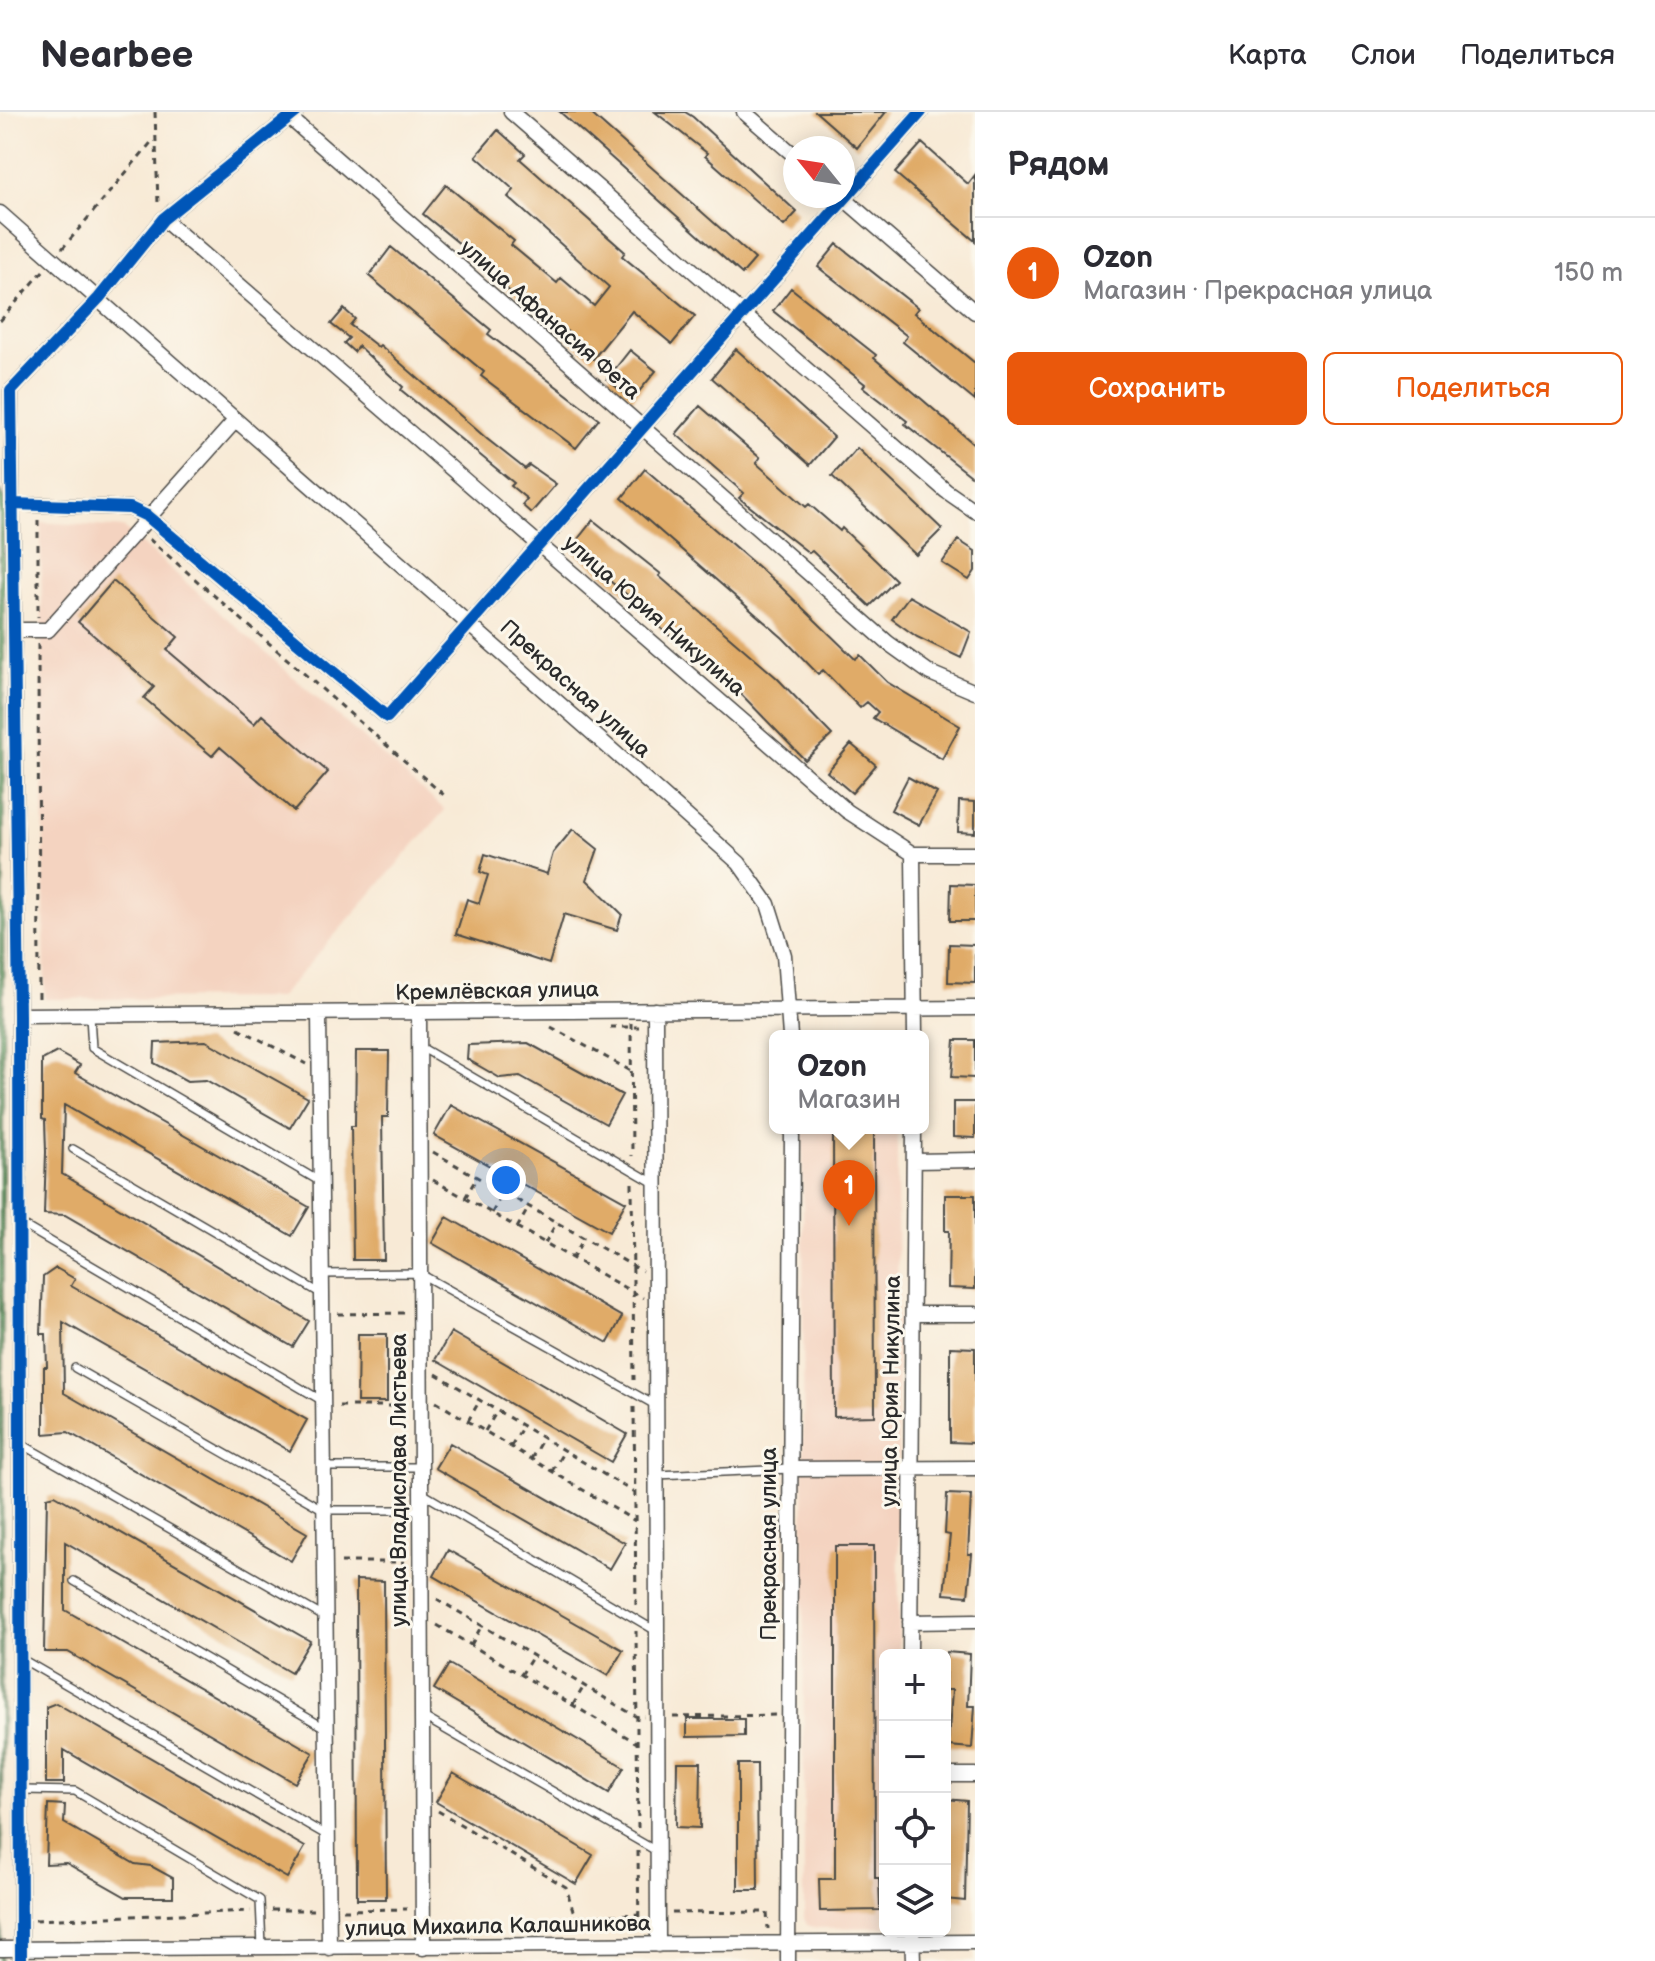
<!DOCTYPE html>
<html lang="ru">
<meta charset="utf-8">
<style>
:root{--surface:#fff;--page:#f2f2f3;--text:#2b2b33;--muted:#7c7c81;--line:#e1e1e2;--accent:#ea580c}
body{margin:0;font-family:"Balsamiq Sans",sans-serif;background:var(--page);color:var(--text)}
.controls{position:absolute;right:24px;bottom:24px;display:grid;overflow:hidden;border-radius:12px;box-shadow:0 4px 20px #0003}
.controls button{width:72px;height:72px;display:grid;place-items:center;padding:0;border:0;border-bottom:2px solid var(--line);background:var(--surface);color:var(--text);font:40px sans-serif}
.compass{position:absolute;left:783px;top:24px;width:72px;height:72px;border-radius:50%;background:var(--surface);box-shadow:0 4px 20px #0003;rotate:300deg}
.you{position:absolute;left:506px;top:1068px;width:28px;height:28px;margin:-20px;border:6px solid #fff;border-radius:50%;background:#1a73e8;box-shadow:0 0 0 12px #1a73e833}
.badge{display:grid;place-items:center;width:52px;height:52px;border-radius:50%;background:var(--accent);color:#fff;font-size:26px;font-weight:700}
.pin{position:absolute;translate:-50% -66px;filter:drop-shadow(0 2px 4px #0008)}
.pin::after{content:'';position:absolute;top:42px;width:28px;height:24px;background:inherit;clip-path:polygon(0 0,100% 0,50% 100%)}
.popup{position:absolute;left:769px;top:918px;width:160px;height:104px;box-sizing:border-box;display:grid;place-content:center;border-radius:12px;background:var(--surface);filter:drop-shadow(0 2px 6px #0005);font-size:26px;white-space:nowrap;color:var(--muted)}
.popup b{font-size:30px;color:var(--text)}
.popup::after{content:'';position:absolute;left:50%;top:100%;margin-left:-16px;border:16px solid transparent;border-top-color:var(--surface)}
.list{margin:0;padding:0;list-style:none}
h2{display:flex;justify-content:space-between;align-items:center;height:104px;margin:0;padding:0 32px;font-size:34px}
h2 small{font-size:26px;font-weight:400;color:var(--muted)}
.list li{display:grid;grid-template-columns:52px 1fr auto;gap:24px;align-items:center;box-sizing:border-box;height:112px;padding:0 32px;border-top:2px solid var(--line)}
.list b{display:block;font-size:30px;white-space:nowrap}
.list p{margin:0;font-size:26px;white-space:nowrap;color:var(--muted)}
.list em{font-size:26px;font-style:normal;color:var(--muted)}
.actions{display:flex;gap:16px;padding:24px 32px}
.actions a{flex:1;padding:18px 0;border:2px solid var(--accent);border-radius:12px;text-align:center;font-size:28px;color:var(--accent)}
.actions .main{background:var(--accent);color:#fff}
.icon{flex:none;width:44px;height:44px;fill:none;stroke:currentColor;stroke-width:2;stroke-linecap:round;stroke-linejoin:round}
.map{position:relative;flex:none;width:975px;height:1849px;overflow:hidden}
header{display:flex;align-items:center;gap:48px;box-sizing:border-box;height:112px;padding:0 40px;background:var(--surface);border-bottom:2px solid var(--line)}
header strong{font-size:38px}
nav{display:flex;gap:44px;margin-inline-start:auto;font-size:28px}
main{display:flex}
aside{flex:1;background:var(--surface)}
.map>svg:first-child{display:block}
</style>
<header>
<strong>Nearbee</strong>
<nav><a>Карта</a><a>Слои</a><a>Поделиться</a></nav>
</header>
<main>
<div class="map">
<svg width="975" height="1849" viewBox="0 0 975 1849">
<rect width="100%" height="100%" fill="#fbf7ec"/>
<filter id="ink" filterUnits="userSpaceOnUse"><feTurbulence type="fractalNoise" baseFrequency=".0125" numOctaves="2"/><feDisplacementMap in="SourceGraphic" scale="16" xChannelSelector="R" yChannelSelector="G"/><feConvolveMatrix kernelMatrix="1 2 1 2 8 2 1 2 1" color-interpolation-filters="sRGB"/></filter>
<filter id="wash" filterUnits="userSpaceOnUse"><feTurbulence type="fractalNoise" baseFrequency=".006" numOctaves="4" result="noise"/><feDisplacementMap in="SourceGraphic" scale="32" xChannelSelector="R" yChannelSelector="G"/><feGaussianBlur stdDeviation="1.8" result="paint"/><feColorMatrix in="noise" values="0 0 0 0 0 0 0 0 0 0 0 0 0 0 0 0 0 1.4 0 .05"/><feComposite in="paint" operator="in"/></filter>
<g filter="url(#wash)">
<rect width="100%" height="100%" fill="#f8ead6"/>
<path fill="#f4d3c0" d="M41 410 124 416 445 698 279 886 45 887Z
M803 1016H897L899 1543H885V1815L817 1816 807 1813 804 1806Z"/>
<path fill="#72b071" stroke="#4e6e4e" stroke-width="2" d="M0 379 4 387 2 1849H0Z"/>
<g id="blocks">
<path fill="#e0ab68" d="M560 0H589L755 147 742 162Z
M655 0H685L693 5 797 100 784 114 705 44 707 41Z
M816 0H886L857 36Z
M498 18 525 42 520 47 625 140 622 144 695 204 672 232 632 199 593 247 567 226 570 222 524 184 520 188 495 167 498 163 423 102 446 73 514 129 511 133 557 171 561 166 594 194 609 175 508 85 514 78 476 44Z
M922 31 968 72 975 63V129L895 61Z
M837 132 918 196 914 201 975 251V289L903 230 907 224 818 155Z
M391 135 491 218 488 222 599 307 576 336 481 264 484 260 369 164Z
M791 176 876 243 874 246 975 333V367L905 312 907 309 863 275 865 272 773 199Z
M344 197 355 207 350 213 378 235 380 233 487 327 525 357 529 353 556 372 531 401 522 393 527 387 511 374 514 371 401 278 403 275 358 234 354 240 344 231 349 226 331 212Z
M736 237 834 325 810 353 712 266Z
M630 238 656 259 632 288 607 267Z
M700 294 760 346 756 351 806 395 809 392 840 419 842 416 896 468 870 494 812 439 809 441 739 386 744 381 676 322Z
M857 336 942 417 916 443 832 364Z
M645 357 779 473 855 547 860 543 887 570 960 614 942 647 873 606 878 600 867 590 860 596 823 558 818 562 783 526 622 386Z
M593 408 661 462 659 464 777 566 832 623 805 648 742 583 680 533 644 501 646 498 570 437Z
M958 428 975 439V459L969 468 942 451Z
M113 469 178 525 167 538 254 612 262 603 328 660 294 699 220 635 212 644 144 586 154 575 78 510Z
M909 484 971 520 961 546 917 525 892 507Z
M851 632 876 653 852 681 827 660Z
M908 665 937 681 919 713 891 698Z
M959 689 975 690V721L958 720Z
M573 717 598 737 587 768 622 802 617 818 564 802 549 852 456 822 467 787 479 791 488 763 480 760 485 742 547 762 553 741Z
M951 772 975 773V809H950Z
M949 832 975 833V871L948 870Z
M955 928H975V966L952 965Z
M206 929 308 986 290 1016 206 968 187 969 154 951 155 931Z
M528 931 622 983 606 1012 520 964 500 966 467 947 468 933Z
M356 939H389L388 1005H382L384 1148H353L351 1014H355Z
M57 940 80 953 75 961 309 1095 292 1124 64 993 62 1062 309 1209 293 1235 65 1103 44 1102 46 1040 45 1008 42 1007V948Z
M953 990H975V1026L953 1025Z
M451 993 626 1090 609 1120 434 1023Z
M833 1016H874L875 1304 834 1305Z
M945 1083H975V1177L948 1176 949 1119H945Z
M447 1105 622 1205 608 1231 432 1131Z
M56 1156 75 1167 71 1174 307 1308 290 1339 63 1210 64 1281 307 1421 291 1449 68 1320 44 1322V1255H47L46 1222H41L43 1165Z
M451 1220 627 1322 611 1350 435 1248Z
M358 1222H387V1290H357Z
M950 1235 975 1236V1331L950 1330Z
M450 1331 625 1431 610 1457 435 1356Z
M947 1382 971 1383 968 1442H972L968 1484 944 1482 950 1423 945 1422Z
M55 1383 310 1529 291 1561 65 1430V1498L313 1641 295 1671 68 1540H44L47 1385Z
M835 1434H874L875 1766H879L880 1798 820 1799 819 1767H835Z
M448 1438 623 1538 608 1564 434 1464Z
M356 1468 384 1469 386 1787H357Z
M946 1540 970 1542 968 1594H975L972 1636 948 1634 952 1578H945Z
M449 1552 624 1655 609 1681 434 1577Z
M56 1591 305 1735 287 1766 64 1638V1671H46V1595Z
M687 1607H744V1624L687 1625Z
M677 1650H701L700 1716 676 1715Z
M738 1652H757L758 1778H738Z
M453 1661 593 1743 576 1772 436 1690Z
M945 1687 967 1689 965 1789 945 1787Z
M48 1692 65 1693 64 1711 135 1752 151 1754 173 1766V1785H126L66 1751 46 1752Z"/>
</g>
</g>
<g filter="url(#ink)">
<use href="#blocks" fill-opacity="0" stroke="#4a4845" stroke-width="2"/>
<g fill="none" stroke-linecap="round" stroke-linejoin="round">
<g stroke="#4a4845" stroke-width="10">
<path id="service" d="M90 904 92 936 319 1069
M419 934 654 1071
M73 1037 320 1181
M21 1112 321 1288
M322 1162 419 1161 655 1293
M75 1256 324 1398H419
M20 1331 324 1505
M325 1355H419
M657 1363 790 1357
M422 1381 656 1519
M74 1469 325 1616
M22 1547 326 1723
M422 1604 658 1740
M23 1678 75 1679 260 1788 262 1835"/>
</g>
<g stroke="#4a4845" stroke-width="17">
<path id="minor" d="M511 0 946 379 975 399
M744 0 795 44
M290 6 888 531 930 561 975 580
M841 84 975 200
M0 101C246 318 494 532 739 751L768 792 784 843 790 924
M163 107 847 699 913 742 915 924
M12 392 130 396 147 404 387 605 921 0
M15 518H48L234 310
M913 742H975
M655 898 658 1833
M419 900 423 1836
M319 902 329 1836
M19 903 975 896
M914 1049 975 1048
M913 1202H975
M790 1357 975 1356
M910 1510 975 1509
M910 1543 914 1016
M945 1663H975
M912 1819 913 1849
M0 1837 975 1830
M21 1849 19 903 11 279 99 186 163 107 296 0
M788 1849 792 1016"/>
</g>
<path stroke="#4a4845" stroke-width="3" stroke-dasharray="6 6" stroke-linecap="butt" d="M155 0 158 92
M62 137 154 27
M0 209 44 158
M38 408V505
M149 427 445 684
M38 532 39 889
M631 911 632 1044
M551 915 631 959
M610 915H639
M238 916 306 952
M433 1040 642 1159
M433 1068 643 1186
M632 1071 634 1268
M465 1086 477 1065
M492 1101 503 1080
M517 1116 529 1095
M545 1131 557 1110
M572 1147 584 1126
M338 1202 406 1201
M436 1262 635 1381
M436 1290 635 1409
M339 1294H408
M634 1295 636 1496
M468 1309 480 1288
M485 1319 497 1299
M511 1334 523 1314
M531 1347 543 1326
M552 1359 564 1339
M341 1450H405
M437 1487 637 1605H645
M437 1513 637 1631
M636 1519 638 1716
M471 1533 482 1513
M521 1563 533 1544
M573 1593 584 1574
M673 1605 777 1603
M438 1699 566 1775 575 1805 640 1802
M638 1739 639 1820
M271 1798H315
M343 1798 407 1797
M672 1801 767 1800 768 1817
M35 1808 251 1799"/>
<use href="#service" stroke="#fff" stroke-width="7"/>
<use href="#minor" stroke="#fff" stroke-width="14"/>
<g stroke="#fbf7ec" stroke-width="17">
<path id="cycleway" d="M12 392 130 396 147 404 387 605 921 0
M21 1849 19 903 11 279 99 186 163 107 296 0"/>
</g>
<use href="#cycleway" stroke="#0057b8" stroke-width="12"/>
</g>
</g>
<g text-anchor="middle" stroke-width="6" stroke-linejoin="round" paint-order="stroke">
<g font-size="22" fill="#2b2b2b" stroke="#fbf7ec">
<text transform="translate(551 207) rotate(41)" y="8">улица Афанасия Фета</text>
<text transform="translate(655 503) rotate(41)" y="8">улица Юрия Никулина</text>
<text transform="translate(576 576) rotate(42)" y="8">Прекрасная улица</text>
<text transform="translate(497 878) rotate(-1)" y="8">Кремлёвская улица</text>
<text transform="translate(890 1279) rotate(-89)" y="8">улица Юрия Никулина</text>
<text transform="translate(398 1368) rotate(-90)" y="8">улица Владислава Листьева</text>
<text transform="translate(768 1432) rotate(-90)" y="8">Прекрасная улица</text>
<text transform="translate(498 1813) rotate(-1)" y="8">улица Михаила Калашникова</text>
</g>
</g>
</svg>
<div class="controls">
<button>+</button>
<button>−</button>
<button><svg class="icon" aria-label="locate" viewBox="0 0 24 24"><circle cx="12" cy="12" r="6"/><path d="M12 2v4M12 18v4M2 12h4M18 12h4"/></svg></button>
<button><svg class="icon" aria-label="layers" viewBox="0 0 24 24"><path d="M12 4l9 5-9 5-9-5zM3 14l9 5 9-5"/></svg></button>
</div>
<svg class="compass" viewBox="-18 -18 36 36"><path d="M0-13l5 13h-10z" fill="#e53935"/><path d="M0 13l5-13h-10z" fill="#7c7c81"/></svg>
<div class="you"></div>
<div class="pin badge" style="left:849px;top:1114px">1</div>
<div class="popup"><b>Ozon</b>Магазин</div>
</div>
<aside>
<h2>Рядом<small></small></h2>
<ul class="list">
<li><span class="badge">1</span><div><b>Ozon</b><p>Магазин · Прекрасная улица</p></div><em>150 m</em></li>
</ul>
<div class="actions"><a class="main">Сохранить</a><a>Поделиться</a></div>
</aside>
</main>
